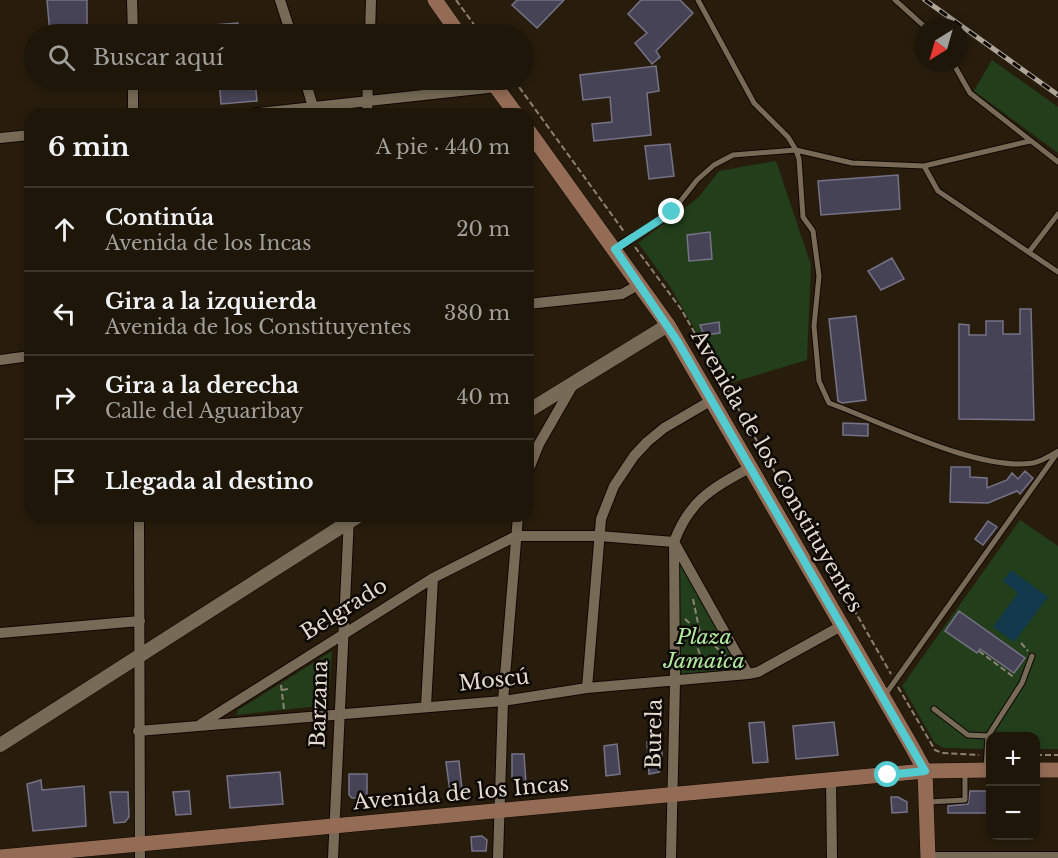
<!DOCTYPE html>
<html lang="es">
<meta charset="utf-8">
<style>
:root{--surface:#1e1609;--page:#261f12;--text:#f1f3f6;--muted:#a19f9c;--line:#3c352a}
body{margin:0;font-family:"Libre Baskerville",serif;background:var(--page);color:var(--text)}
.controls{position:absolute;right:18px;bottom:18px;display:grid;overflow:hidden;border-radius:12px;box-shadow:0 3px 9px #0003}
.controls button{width:54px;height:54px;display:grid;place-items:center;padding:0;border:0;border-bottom:2px solid var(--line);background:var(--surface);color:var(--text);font:30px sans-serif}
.compass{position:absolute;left:914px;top:18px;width:54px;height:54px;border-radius:50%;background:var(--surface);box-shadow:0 3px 9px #0003;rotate:217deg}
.stop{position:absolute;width:18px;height:18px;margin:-14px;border:4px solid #52ccd0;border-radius:50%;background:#fff}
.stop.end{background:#52ccd0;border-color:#fff;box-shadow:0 2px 6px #0008}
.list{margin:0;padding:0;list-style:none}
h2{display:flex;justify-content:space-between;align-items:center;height:78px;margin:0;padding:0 24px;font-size:26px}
h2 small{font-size:20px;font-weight:400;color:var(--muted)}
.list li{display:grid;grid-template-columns:39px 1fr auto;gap:18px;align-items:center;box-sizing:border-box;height:84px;padding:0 24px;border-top:2px solid var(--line)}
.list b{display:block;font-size:22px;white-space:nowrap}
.list p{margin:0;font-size:20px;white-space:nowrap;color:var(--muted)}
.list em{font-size:20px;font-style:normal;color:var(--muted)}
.icon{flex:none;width:33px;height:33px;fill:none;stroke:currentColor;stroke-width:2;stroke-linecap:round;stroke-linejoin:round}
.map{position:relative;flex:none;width:1058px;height:858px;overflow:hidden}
.search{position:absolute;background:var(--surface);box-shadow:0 3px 9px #0003;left:24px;top:24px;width:510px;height:66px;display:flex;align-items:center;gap:15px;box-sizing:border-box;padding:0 21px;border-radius:33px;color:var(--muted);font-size:22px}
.panel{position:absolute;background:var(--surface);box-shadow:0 3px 9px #0003;left:24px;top:108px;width:510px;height:414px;border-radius:18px}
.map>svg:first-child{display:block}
</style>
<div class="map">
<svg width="1058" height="858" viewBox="0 0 1058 858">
<rect width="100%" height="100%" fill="#281d0c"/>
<path fill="#223e1b" d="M992 60 1058 107V153L974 91Z
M776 161 811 265 807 360 727 384 669 285 638 243 698 198 719 171Z
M1020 520 1058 546V749H1036V736H990V749L944 748 935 743 902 686Z
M678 554 743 669 679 675Z
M332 651 328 705 236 715 238 710Z"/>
<path fill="#133a4c" d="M1011 570 1048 597 1014 642 993 627 1018 593 1003 581Z"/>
<path fill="#474356" stroke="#767287" stroke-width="1.5" d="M47 0H87V34H50Z
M517 0H564L537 28 512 5Z
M641 0H680L693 13 656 51 660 57 652 64 635 43 647 33 628 14Z
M238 23 239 34H215L214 25Z
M656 66 659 91 647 93 651 135 594 141 592 124 612 122 610 97 583 100 580 75Z
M219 80H255L257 101 221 104Z
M670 144 674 176 649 179 645 146Z
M898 175 900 209 821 215 818 181Z
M710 232 712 259 689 261 687 235Z
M892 258 904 279 881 290 868 271Z
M1020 309H1031L1034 420 959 419V324L969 325V335H986V321H1003V334H1020Z
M856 316 866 400 842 403 838 401 829 319Z
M719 322 720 333 704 335 700 325Z
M843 423 868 424V436L843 435Z
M951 467H970V477L987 478V488L1007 480 1012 473 1018 479 1025 471 1033 478 1020 494 1017 491 988 503 950 502Z
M988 521 997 527 983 545 975 539Z
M959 611 1025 658 1014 673 980 649 977 653 945 631Z
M764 722 768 762 753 763 749 723Z
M834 722 838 755 796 759 793 726Z
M647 742H662V768L659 772 649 774Z
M617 744 620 774 606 776 604 746Z
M512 754H524L526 784 518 785 512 778Z
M459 761 462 790 450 792 446 762Z
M280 772 283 804 230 808 227 776Z
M349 774H367V798H352L349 795Z
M41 780 42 790 84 786 86 826 33 831 27 784Z
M189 791 191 814 176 815 173 792Z
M970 791H990V813H948V806L968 804Z
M110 792H128L129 817 125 822 114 823Z
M891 797H898L907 802V812L892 813Z
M482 836 487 840 486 851H472L471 837Z"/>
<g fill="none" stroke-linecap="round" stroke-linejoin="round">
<g stroke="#110700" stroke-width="7">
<path id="service" d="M698 0 754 103 788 137 796 150 799 159 803 217 813 231 819 276 814 326 819 381 829 403C882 422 979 472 1033 463 1042 461 1050 456 1058 451
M895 0 925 27
M953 63 970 93 1058 162
M924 166 938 191 1058 272
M633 237 672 212 697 180 714 165 733 155 796 150 852 163 924 166 1030 141
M1029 252 1058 214
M885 695 1058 452
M934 709 968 735 988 736
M986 768 988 736 1022 683 1032 656
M928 802 965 800V771"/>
</g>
<g stroke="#110700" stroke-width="10">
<path id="pedestrian" d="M615 249 633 237"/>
</g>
<g stroke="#110700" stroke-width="12">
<path id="minor" d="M132 0 133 34
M280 0 291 34
M370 34 371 0
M133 80V114
M305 80 313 107
M250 114 497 87
M367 114 368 80
M0 138 30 135
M528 304 622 294 640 284
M0 360 30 356
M528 471 539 444 574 383
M139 516 140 858
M0 633 140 621
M587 688 601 519 614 486 634 456 647 442 664 428 712 400
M426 706 433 578
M201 724 433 578 516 536H599L674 542 748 674
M138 731 503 701 587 688 748 674 758 672 843 625
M831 780 832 858
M928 857H1058
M333 858 349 517
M498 858 503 701 518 516
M671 858 675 682 674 542C690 499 713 488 751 467"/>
</g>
<g stroke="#110700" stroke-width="15">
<path id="tertiary" d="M528 411 668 325
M0 745 358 516"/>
</g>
<g stroke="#110700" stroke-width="16">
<path id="secondary" d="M435 0 459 34
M491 80 516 114
M528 130 668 325 912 747 925 771 928 858
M1036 770H1058
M0 857 925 771 990 770"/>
</g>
<path stroke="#8b8274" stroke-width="2" stroke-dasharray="6 3" stroke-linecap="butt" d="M456 0 481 34
M514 80 625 233
M635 247 681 309 891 674
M693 599 700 633 726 656
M685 619 700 633 698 649 705 668
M1021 643 1028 651
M979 651 1015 678
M281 685 284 709
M898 687 935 750 942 753 979 755
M282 690 288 689
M1036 755H1058"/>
<use href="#service" stroke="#776a57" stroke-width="5"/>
<use href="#pedestrian" stroke="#776a57" stroke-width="8"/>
<use href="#minor" stroke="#776a57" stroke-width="10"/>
<use href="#tertiary" stroke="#776a57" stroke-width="14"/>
<use href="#secondary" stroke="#946c56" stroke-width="15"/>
<g stroke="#aea699" stroke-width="5">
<path id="rail" d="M925 0 1058 95"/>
</g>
<use href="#rail" stroke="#0d0803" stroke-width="3" stroke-dasharray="9" stroke-linecap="butt"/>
</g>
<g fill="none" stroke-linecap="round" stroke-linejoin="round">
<path stroke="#52ccd0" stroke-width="8" d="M672 212 615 249 678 342 925 771 888 775"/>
</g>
<g text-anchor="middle" stroke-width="5" stroke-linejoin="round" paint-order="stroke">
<g font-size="21" fill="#e2dbd0" stroke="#0d0803">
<text transform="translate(777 471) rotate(60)" y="7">Avenida de los Constituyentes</text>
<text transform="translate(344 609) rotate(-32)" y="7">Belgrado</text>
<text transform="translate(494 680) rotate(-6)" y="7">Moscú</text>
<text transform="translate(319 704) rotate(-88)" y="7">Barzana</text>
<text transform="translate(654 734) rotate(-89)" y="7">Burela</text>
<text transform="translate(461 793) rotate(-5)" y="7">Avenida de los Incas</text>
</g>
<g font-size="21" font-style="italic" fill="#aeeb9f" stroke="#0d0803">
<text x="704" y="644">Plaza<tspan x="704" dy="24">Jamaica</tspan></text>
</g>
</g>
</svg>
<div class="controls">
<button>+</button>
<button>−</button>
</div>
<svg class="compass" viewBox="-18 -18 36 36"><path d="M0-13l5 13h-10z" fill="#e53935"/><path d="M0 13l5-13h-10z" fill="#a19f9c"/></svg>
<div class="stop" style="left:888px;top:775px"></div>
<div class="stop end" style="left:672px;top:212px"></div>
<div class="search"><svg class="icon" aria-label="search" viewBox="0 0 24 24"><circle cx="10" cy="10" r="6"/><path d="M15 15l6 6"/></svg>Buscar aquí</div>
<section class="panel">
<h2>6 min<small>A pie · 440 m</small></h2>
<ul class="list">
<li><svg class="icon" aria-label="ahead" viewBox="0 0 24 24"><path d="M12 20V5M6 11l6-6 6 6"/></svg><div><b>Continúa</b><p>Avenida de los Incas</p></div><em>20 m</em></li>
<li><svg class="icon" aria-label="left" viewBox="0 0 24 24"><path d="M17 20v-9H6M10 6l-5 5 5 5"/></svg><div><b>Gira a la izquierda</b><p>Avenida de los Constituyentes</p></div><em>380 m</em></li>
<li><svg class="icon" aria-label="right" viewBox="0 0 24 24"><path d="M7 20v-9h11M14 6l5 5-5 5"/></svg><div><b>Gira a la derecha</b><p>Calle del Aguaribay</p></div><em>40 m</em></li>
<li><svg class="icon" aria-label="arrive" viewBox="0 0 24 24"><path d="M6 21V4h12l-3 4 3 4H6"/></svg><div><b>Llegada al destino</b></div></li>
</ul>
</section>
</div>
